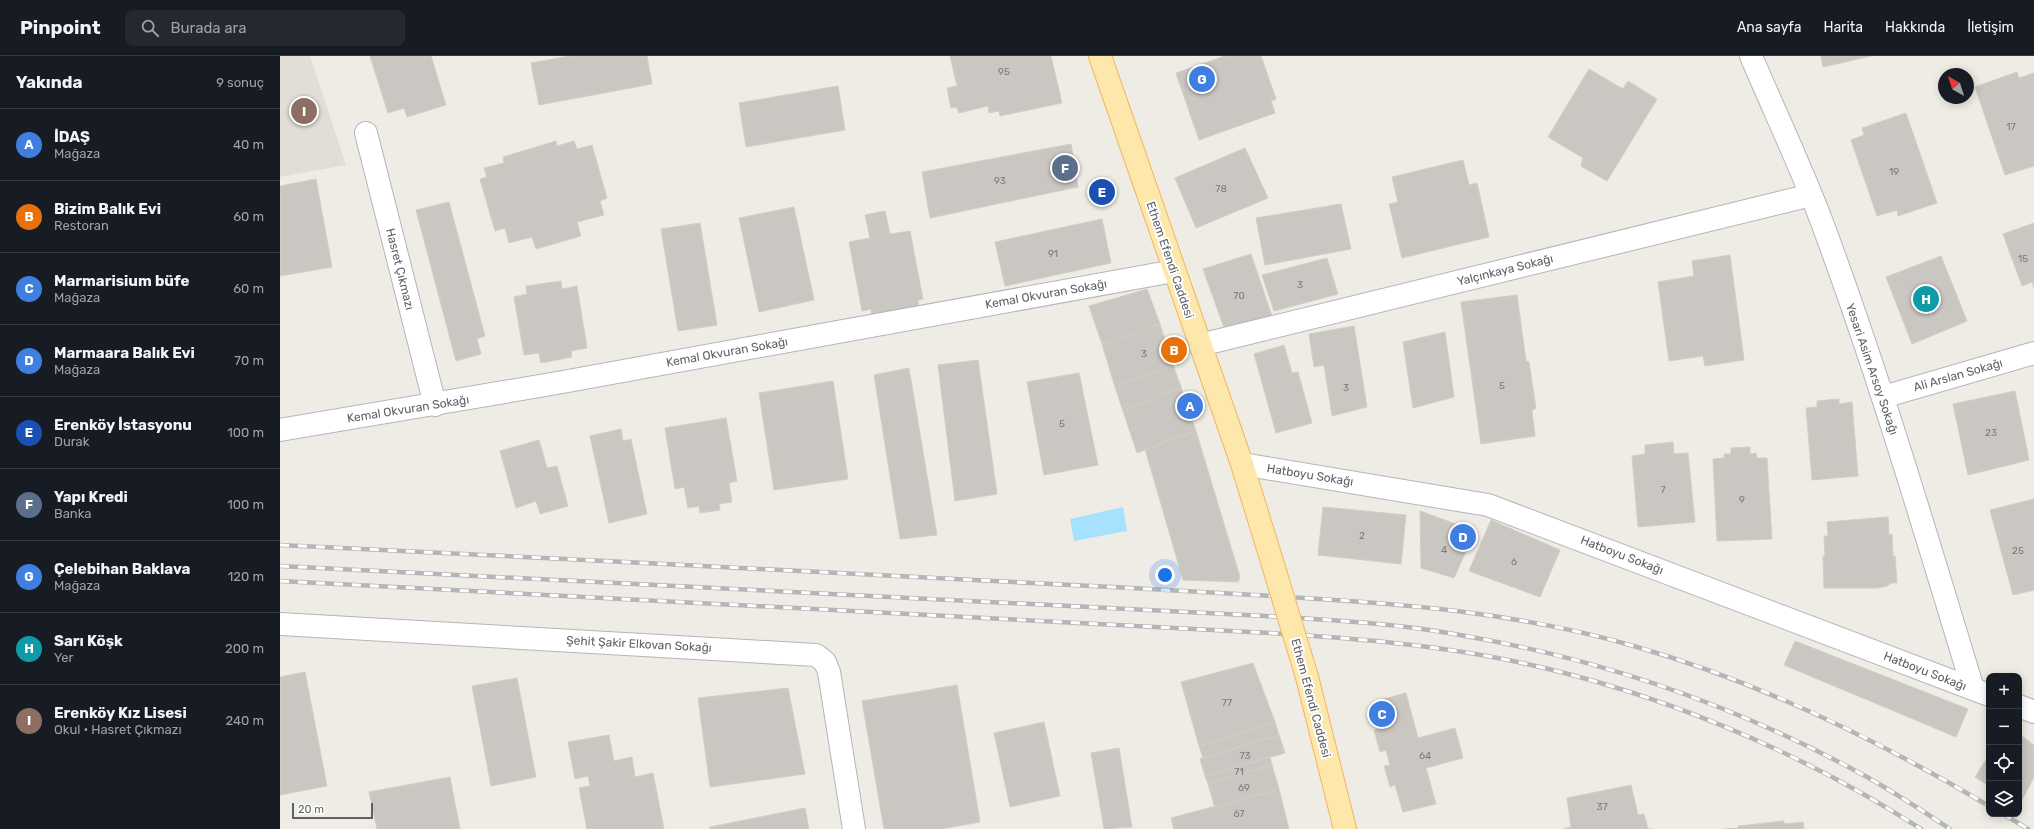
<!DOCTYPE html>
<html lang="tr">
<meta charset="utf-8">
<style>
:root{--surface:#171b24;--page:#242831;--text:#f1f3f6;--muted:#9ea1a6;--line:#363941;--accent:#2563eb}
body{margin:0;font-family:Rubik,sans-serif;background:var(--page);color:var(--text)}
.controls{position:absolute;right:12px;bottom:12px;display:grid;overflow:hidden;border-radius:8px;box-shadow:0 2px 10px #0003}
.controls button{width:36px;height:36px;display:grid;place-items:center;padding:0;border:0;border-bottom:1px solid var(--line);background:var(--surface);color:var(--text);font:20px sans-serif}
.compass{position:absolute;left:1658px;top:12px;width:36px;height:36px;border-radius:50%;background:var(--surface);box-shadow:0 2px 10px #0003;rotate:321deg}
.scale{position:absolute;left:12px;bottom:10px;width:81px;box-sizing:border-box;padding-left:4px;border:2px solid #5d6265;border-top:0;font-size:11px;line-height:14px;white-space:nowrap;color:#5d6265;-webkit-text-stroke:3px #fff;paint-order:stroke}
.you{position:absolute;left:885px;top:519px;width:14px;height:14px;margin:-10px;border:3px solid #fff;border-radius:50%;background:#1a73e8;box-shadow:0 0 0 6px #1a73e833}
.badge{display:grid;place-items:center;width:26px;height:26px;border-radius:50%;background:var(--accent);color:#fff;font-size:13px;font-weight:700}
.pin{position:absolute;translate:-50% -50%;border:2px solid #fff;box-shadow:0 1px 4px #0006}
.list{margin:0;padding:0;list-style:none}
h2{display:flex;justify-content:space-between;align-items:center;height:52px;margin:0;padding:0 16px;font-size:17px}
h2 small{font-size:13px;font-weight:400;color:var(--muted)}
.list li{display:grid;grid-template-columns:26px 1fr auto;gap:12px;align-items:center;box-sizing:border-box;height:72px;padding:0 16px;border-top:1px solid var(--line)}
.list b{display:block;font-size:15px;white-space:nowrap}
.list p{margin:0;font-size:13px;white-space:nowrap;color:var(--muted)}
.list em{font-size:13px;font-style:normal;color:var(--muted)}
.icon{flex:none;width:22px;height:22px;fill:none;stroke:currentColor;stroke-width:2;stroke-linecap:round;stroke-linejoin:round}
.map{position:relative;flex:none;width:1754px;height:773px;overflow:hidden}
header{display:flex;align-items:center;gap:24px;box-sizing:border-box;height:56px;padding:0 20px;background:var(--surface);border-bottom:1px solid var(--line)}
header strong{font-size:19px}
nav{display:flex;gap:22px;margin-inline-start:auto;font-size:14px}
.search{width:280px;height:36px;background:var(--page);display:flex;align-items:center;gap:10px;box-sizing:border-box;padding:0 14px;border-radius:8px;color:var(--muted);font-size:15px}
main{display:flex}
aside{flex:1;background:var(--surface)}
.map>svg:first-child{display:block}
</style>
<header>
<strong>Pinpoint</strong>
<div class="search"><svg class="icon" aria-label="search" viewBox="0 0 24 24"><circle cx="10" cy="10" r="6"/><path d="M15 15l6 6"/></svg>Burada ara</div>
<nav><a>Ana sayfa</a><a>Harita</a><a>Hakkında</a><a>İletişim</a></nav>
</header>
<main>
<aside>
<h2>Yakında<small>9 sonuç</small></h2>
<ul class="list">
<li><span class="badge" style="background:#3f7fe0">A</span><div><b>İDAŞ</b><p>Mağaza</p></div><em>40 m</em></li>
<li><span class="badge" style="background:#e8710a">B</span><div><b>Bizim Balık Evi</b><p>Restoran</p></div><em>60 m</em></li>
<li><span class="badge" style="background:#3f7fe0">C</span><div><b>Marmarisium büfe</b><p>Mağaza</p></div><em>60 m</em></li>
<li><span class="badge" style="background:#3f7fe0">D</span><div><b>Marmaara Balık Evi</b><p>Mağaza</p></div><em>70 m</em></li>
<li><span class="badge" style="background:#1a4fb4">E</span><div><b>Erenköy İstasyonu</b><p>Durak</p></div><em>100 m</em></li>
<li><span class="badge" style="background:#5c6f8a">F</span><div><b>Yapı Kredi</b><p>Banka</p></div><em>100 m</em></li>
<li><span class="badge" style="background:#3f7fe0">G</span><div><b>Çelebihan Baklava</b><p>Mağaza</p></div><em>120 m</em></li>
<li><span class="badge" style="background:#0f9aa8">H</span><div><b>Sarı Köşk</b><p>Yer</p></div><em>200 m</em></li>
<li><span class="badge" style="background:#8d6e63">I</span><div><b>Erenköy Kız Lisesi</b><p>Okul · Hasret Çıkmazı</p></div><em>240 m</em></li>
</ul>
</aside>
<div class="map">
<svg width="1754" height="773" viewBox="0 0 1754 773">
<rect width="100%" height="100%" fill="#efece5"/>
<path fill="#e2ddd6" d="M0 0H30L66 109 0 121Z"/>
<path fill="#a6e2fe" d="M843 451 847 475 794 485 790 463Z"/>
<path fill="#cac7c2" stroke="#d4cdc3" d="M90 0H151L166 49 127 61 124 52 108 57Z
M290 0H367L372 28 259 49 251 7Z
M670 0H771L782 47 720 60 719 55 709 57 708 50 679 57 677 51 671 52 667 32 677 30Z
M945 0H981L996 43 991 45 995 57 919 84 896 17Z
M1541 0H1591L1543 11Z
M1309 13 1343 33 1348 25 1377 43 1327 125 1301 110 1303 102 1268 81Z
M1737 16 1739 22 1754 17V110L1725 119 1695 31Z
M558 30 565 74 466 91 459 47Z
M1626 57 1657 147 1618 160 1617 154 1597 160 1571 84 1584 79 1582 72Z
M276 85 277 90 294 85 297 93 312 89 327 142 320 145 324 159 297 166 301 180 256 193 252 181 229 187 225 172 215 175 200 123 207 121 204 112 224 107 223 101Z
M791 88 798 131 650 162 642 116Z
M965 92 988 142 916 172 895 122Z
M1183 104 1189 129 1197 127 1209 181 1122 202 1109 148 1118 146 1112 121Z
M36 123 52 211 0 220V130Z
M169 146 205 280 197 283 201 298 176 305 136 154Z
M1061 148 1071 193 985 209 976 162Z
M514 151 534 244 479 256 459 162Z
M605 155 610 178 630 175 643 243 638 244 639 252 592 261 591 253 582 255 569 186 590 182 585 159Z
M822 163 831 207 725 230 715 186Z
M420 167 437 269 398 275 381 173Z
M1754 167V232L1752 226 1742 230 1723 178Z
M971 198 994 266 947 280 923 213Z
M1450 199 1464 304 1425 310 1423 300 1389 305 1378 226 1414 220 1412 205Z
M1661 200 1687 265 1632 288 1606 221Z
M1047 202 1058 238 994 255 982 219Z
M281 225 282 233 297 230 307 292 291 295 292 301 261 307 259 297 244 299 234 241 247 238 246 230Z
M867 233 880 268 822 288 809 250Z
M1237 239 1246 305 1249 306 1256 352 1252 355 1255 380 1201 388 1181 246Z
M880 268 893 309 835 331 822 288Z
M1074 270 1087 351 1052 360 1044 309 1034 311 1029 278Z
M1165 276 1174 341 1133 352 1123 286Z
M1004 289 1012 317 1018 316 1032 367 996 377 974 298Z
M698 304 717 438 675 445 658 309Z
M893 309 901 331 843 355 835 331Z
M629 312 657 479 620 483 594 319Z
M799 317 818 409 764 419 747 326Z
M553 325 568 423 494 434 479 337Z
M901 331 916 375 857 397 843 355Z
M1735 335 1749 404 1688 419 1673 348Z
M1559 343V348L1572 346 1578 420 1532 424 1526 352 1537 351V345Z
M446 362 457 425 449 427 452 446 439 448 440 454 420 457 419 450 408 452 404 431 395 433 385 372Z
M341 373 343 385 351 383 367 458 329 467 310 380Z
M916 375 960 521 958 526 903 524 865 393Z
M259 384 267 412 277 410 288 450 260 458 256 445 236 452 220 395Z
M1393 386 1394 398 1408 397 1415 466 1358 471 1352 400 1365 398V389Z
M1470 391V398L1476 397 1477 402H1487L1492 483 1437 485 1433 403 1444 402V398H1451V392Z
M1754 443V534L1733 539 1710 454Z
M1043 451 1126 459 1121 508 1038 499Z
M1140 455 1195 475 1174 522 1141 512Z
M1608 461 1609 479 1612 478 1613 500H1615L1617 527H1611L1607 530 1597 532H1544L1543 500H1545L1544 480H1548L1547 466Z
M1211 464 1280 494 1260 541 1189 515Z
M1515 585 1688 653 1676 681 1504 609Z
M973 607 995 666 919 690 901 626Z
M25 616 47 730 0 739V621Z
M237 622 256 721 211 730 192 630Z
M677 629 700 766 661 773H604L582 645Z
M508 632 525 718 430 731 418 642Z
M1126 637 1138 682 1175 672 1183 702 1146 712 1156 748 1123 756 1115 729 1110 731 1104 710 1110 709 1106 694 1100 696 1094 674 1100 673 1093 646Z
M764 666 780 740 730 751 714 677Z
M995 666 999 679 923 702 919 690Z
M1739 678 1754 689V721L1739 750Z
M329 679 334 705 352 701 355 721 373 717 384 773H307L299 732 310 730 308 720 295 723 288 686Z
M999 679 1005 697 925 720 920 703Z
M839 692 852 771 824 773 811 697Z
M1709 699V730L1695 721Z
M990 701 992 709 928 728 925 720Z
M992 709 999 733 935 752 928 728Z
M170 721 180 773H97L89 736Z
M1351 729 1358 759 1364 758 1368 773H1371H1283L1291 771 1287 742Z
M999 733 1009 773H894L891 762Z
M525 752 529 773H430V771Z
M1504 765V768L1523 766 1524 773H1445L1458 772V770Z"/>
<g fill="none" stroke-linecap="round" stroke-linejoin="round">
<g stroke="#b2b6ba" stroke-width="24">
<path id="minor" d="M1471 0C1494 54 1519 107 1540 161 1598 316 1645 475 1693 633
M86 77 155 349
M920 289 1531 139
M1603 341 1754 297
M0 374 277 327 894 215
M962 408 1208 449 1709 639
M0 568 536 599 545 606 549 616 574 773
M1739 650 1754 656"/>
</g>
<g stroke="#f0b65d" stroke-width="24">
<path id="major" d="M820 0 962 408 994 512
M1027 621 1065 773"/>
</g>
<use href="#minor" stroke="#fff" stroke-width="22"/>
<use href="#major" stroke="#fee7ab" stroke-width="22"/>
<g stroke="#b4b5b5" stroke-width="4.5">
<path id="rail" d="M0 489C231 500 463 512 694 524 793 529 893 534 992 540 1116 547 1238 556 1357 591 1482 627 1598 684 1709 750
M0 510 985 560C1048 564 1112 567 1174 578 1319 602 1458 650 1587 721 1615 737 1643 755 1670 773
M0 525 990 577C1069 582 1146 588 1223 603 1369 632 1517 693 1641 773
M1723 758 1748 773"/>
</g>
<use href="#rail" stroke="#fff" stroke-width="3" stroke-dasharray="9" stroke-linecap="butt"/>
<g stroke="#f0b65d" stroke-width="24" stroke-linecap="butt">
<path id="major-bridge" d="M994 512 1027 621"/>
</g>
<use href="#major-bridge" stroke="#fee7ab" stroke-width="22"/>
</g>
<g text-anchor="middle" stroke-width="4" stroke-linejoin="round" paint-order="stroke">
<g font-size="10" fill="#787b7c">
<text x="724" y="19">95</text>
<text x="1731" y="74">17</text>
<text x="1614" y="119">19</text>
<text x="720" y="128">93</text>
<text x="941" y="136">78</text>
<text x="773" y="201">91</text>
<text x="1743" y="206">15</text>
<text x="1020" y="232">3</text>
<text x="959" y="243">70</text>
<text x="864" y="301">3</text>
<text x="1222" y="333">5</text>
<text x="1066" y="335">3</text>
<text x="782" y="371">5</text>
<text x="1711" y="380">23</text>
<text x="1383" y="437">7</text>
<text x="1462" y="447">9</text>
<text x="1082" y="483">2</text>
<text x="1164" y="497">4</text>
<text x="1738" y="498">25</text>
<text x="1234" y="509">6</text>
<text x="947" y="650">77</text>
<text x="965" y="703">73</text>
<text x="1145" y="703">64</text>
<text x="959" y="719">71</text>
<text x="964" y="735">69</text>
<text x="1322" y="754">37</text>
<text x="959" y="761">67</text>
</g>
<g font-size="12" fill="#5d6265" stroke="#fff">
<text transform="translate(890 204) rotate(71)" y="4">Ethem Efendi Caddesi</text>
<text transform="translate(120 213) rotate(76)" y="4">Hasret Çıkmazı</text>
<text transform="translate(1225 214) rotate(-14)" y="4">Yalçınkaya Sokağı</text>
<text transform="translate(766 238) rotate(-10)" y="4">Kemal Okvuran Sokağı</text>
<text transform="translate(447 296) rotate(-10)" y="4">Kemal Okvuran Sokağı</text>
<text transform="translate(1592 313) rotate(71)" y="4">Yesari Asim Arsoy Sokağı</text>
<text transform="translate(1678 319) rotate(-16)" y="4">Ali Arslan Sokağı</text>
<text transform="translate(128 353) rotate(-9)" y="4">Kemal Okvuran Sokağı</text>
<text transform="translate(1030 419) rotate(9)" y="4">Hatboyu Sokağı</text>
<text transform="translate(1342 499) rotate(21)" y="4">Hatboyu Sokağı</text>
<text transform="translate(359 588) rotate(3)" y="4">Şehit Şakir Elkovan Sokağı</text>
<text transform="translate(1645 615) rotate(21)" y="4">Hatboyu Sokağı</text>
<text transform="translate(1031 642) rotate(75)" y="4">Ethem Efendi Caddesi</text>
</g>
</g>
</svg>
<div class="controls">
<button>+</button>
<button>−</button>
<button><svg class="icon" aria-label="locate" viewBox="0 0 24 24"><circle cx="12" cy="12" r="6"/><path d="M12 2v4M12 18v4M2 12h4M18 12h4"/></svg></button>
<button><svg class="icon" aria-label="layers" viewBox="0 0 24 24"><path d="M12 4l9 5-9 5-9-5zM3 14l9 5 9-5"/></svg></button>
</div>
<svg class="compass" viewBox="-18 -18 36 36"><path d="M0-13l5 13h-10z" fill="#e53935"/><path d="M0 13l5-13h-10z" fill="#9ea1a6"/></svg>
<div class="scale">20 m</div>
<div class="you"></div>
<div class="pin badge" style="left:910px;top:350px;background:#3f7fe0">A</div>
<div class="pin badge" style="left:894px;top:294px;background:#e8710a">B</div>
<div class="pin badge" style="left:1102px;top:658px;background:#3f7fe0">C</div>
<div class="pin badge" style="left:1183px;top:481px;background:#3f7fe0">D</div>
<div class="pin badge" style="left:822px;top:136px;background:#1a4fb4">E</div>
<div class="pin badge" style="left:785px;top:112px;background:#5c6f8a">F</div>
<div class="pin badge" style="left:922px;top:23px;background:#3f7fe0">G</div>
<div class="pin badge" style="left:1646px;top:243px;background:#0f9aa8">H</div>
<div class="pin badge" style="left:24px;top:55px;background:#8d6e63">I</div>
</div>
</main>
